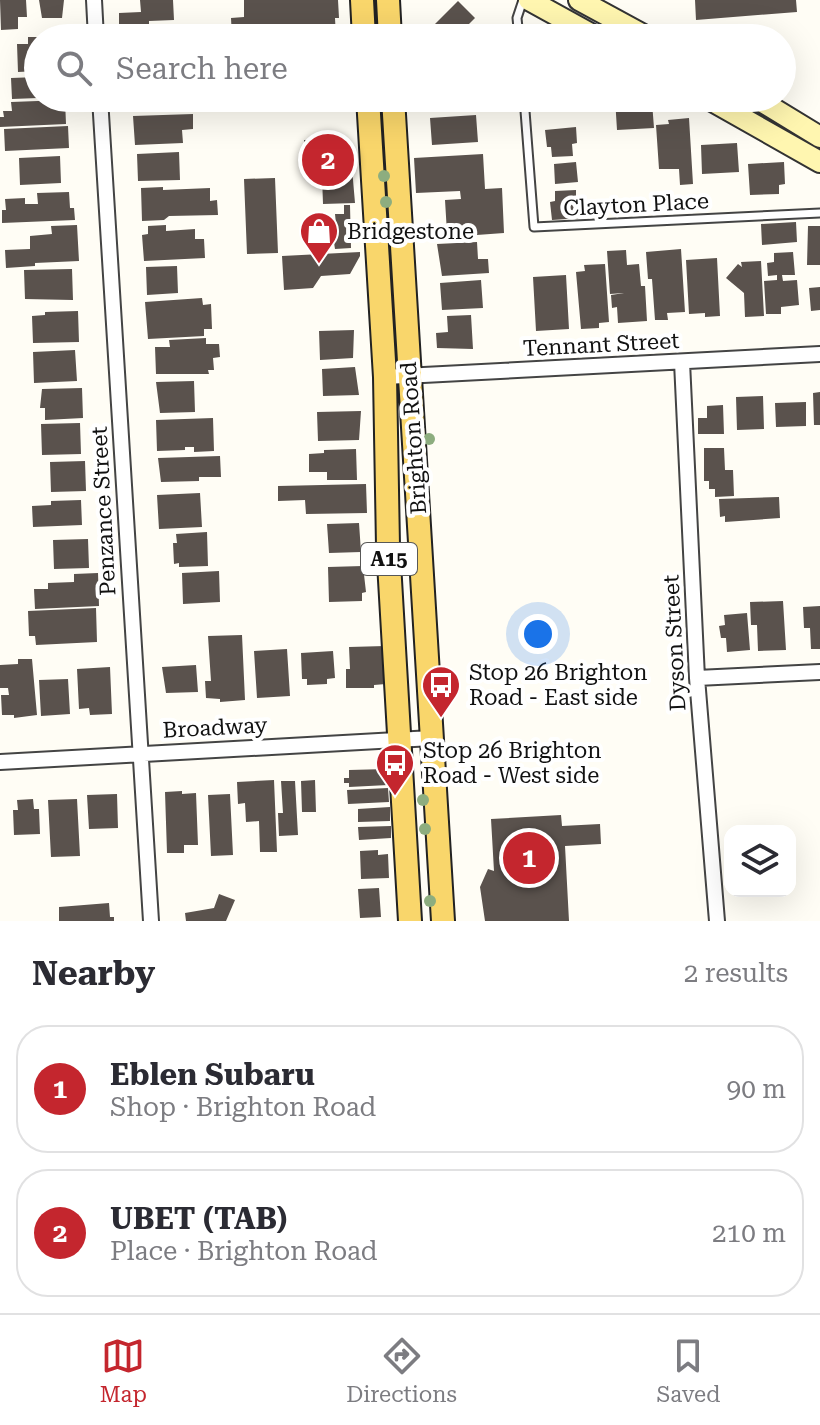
<!DOCTYPE html>
<meta charset="utf-8">
<style>
:root{--surface:#fff;--page:#f2f2f3;--text:#2b2b33;--muted:#7c7c81;--line:#e1e1e2;--accent:#c4262e}
body{margin:0;font-family:"Roboto Serif",serif;background:var(--page);color:var(--text)}
.controls{position:absolute;right:24px;bottom:24px;display:grid;overflow:hidden;border-radius:16px;box-shadow:0 8px 32px #0002}
.controls button{width:72px;height:72px;display:grid;place-items:center;padding:0;border:0;border-bottom:2px solid var(--line);background:var(--surface);color:var(--text);font:40px sans-serif}
.you{position:absolute;left:538px;top:634px;width:28px;height:28px;margin:-20px;border:6px solid #fff;border-radius:50%;background:#1a73e8;box-shadow:0 0 0 12px #1a73e833}
.badge{display:grid;place-items:center;width:52px;height:52px;border-radius:50%;background:var(--accent);color:#fff;font-size:26px;font-weight:700}
.pin{position:absolute;translate:-50% -50%;border:4px solid #fff;box-shadow:0 2px 8px #0006}
.list{margin:0;padding:0;list-style:none}
h2{display:flex;justify-content:space-between;align-items:center;height:104px;margin:0;padding:0 32px;font-size:34px}
h2 small{font-size:26px;font-weight:400;color:var(--muted)}
.list li{display:grid;grid-template-columns:52px 1fr auto;gap:24px;align-items:center;box-sizing:border-box;height:128px;margin:0 16px 16px;padding:0 16px;border:2px solid var(--line);border-radius:32px}
.list b{display:block;font-size:30px;white-space:nowrap}
.list p{margin:0;font-size:26px;white-space:nowrap;color:var(--muted)}
.list em{font-size:26px;font-style:normal;color:var(--muted)}
.icon{flex:none;width:44px;height:44px;fill:none;stroke:currentColor;stroke-width:2;stroke-linecap:round;stroke-linejoin:round}
.map{position:relative;flex:none;width:820px;height:921px;overflow:hidden}
.search{position:absolute;background:var(--surface);box-shadow:0 8px 32px #0002;left:24px;right:24px;top:24px;height:88px;display:flex;align-items:center;gap:20px;box-sizing:border-box;padding:0 28px;border-radius:44px;color:var(--muted);font-size:30px}
.sheet{height:392px;background:var(--surface)}
nav{display:flex;justify-content:space-around;align-items:center;box-sizing:border-box;height:112px;border-top:2px solid var(--line);background:var(--surface);font-size:22px;color:var(--muted)}
nav a{display:grid;justify-items:center;gap:4px}
nav .on{color:var(--accent)}
.map>svg:first-child{display:block}
</style>
<div class="map">
<svg width="820" height="921" viewBox="0 0 820 921">
<rect width="100%" height="100%" fill="#fffdf5"/>
<path fill="#5a524d" d="M0 0H26L27 17H18V29L1 30Z
M39 0H64L62 18H42Z
M140 0H173L174 20 149 21V27L119 29V13L141 12Z
M244 0H338L339 18H335L336 38H232L231 18 244 17Z
M695 0H796L797 12 696 20Z
M458 1 475 18 455 38H421Z
M172 30V38H141V31Z
M28 37H38V71L18 72 17 44H28Z
M38 77V98L12 99 11 78Z
M133 98H188V105L145 106V101L133 102Z
M452 98H506V104L452 107Z
M581 98H611V112H596V106L581 107Z
M615 98H648L649 102H652L654 128 617 130Z
M65 100 66 124 0 127V117H4L3 111H12L11 102Z
M193 114V129L182 130 183 143 135 145 133 116Z
M476 115 478 142 432 145 430 118Z
M689 118 693 184 680 185 679 169H659L656 125 669 124 668 120Z
M68 126 69 148 5 151 4 129Z
M576 127 577 143 572 144 573 156 552 157 551 147H547L545 130Z
M343 139 350 145 355 203 323 204 322 176H305L304 140Z
M737 143 739 172 702 174 701 145Z
M179 152 180 180 138 181 137 154Z
M483 154 485 189 502 188 504 233 463 236V232L447 233 445 200 461 199 460 191 416 193 414 158Z
M60 156 61 183 20 185 19 158Z
M576 162 578 182 555 184 554 164Z
M784 162 785 184 779 185V194L750 195 748 164Z
M275 178 278 253 247 254 244 179Z
M163 187V190L210 188V201L217 200 218 215 169 216 164 220 142 221 141 188Z
M576 190V202H580L582 218 552 220 550 202 555 201V191Z
M69 192 70 208H74L75 220 2 223V210H6L5 199 25 198V204H38L37 193Z
M344 205H350L351 248 335 249 331 224H336L335 214H344Z
M796 222 797 242 762 245 761 224Z
M77 225 79 261 35 263V266L6 268 5 250 30 249V236L52 234 51 226Z
M166 225V231L195 229V239H204L205 258 144 261 142 235 148 234V226Z
M808 226H820V265H807Z
M477 242 478 259H488L489 273 442 276 437 244Z
M681 249 685 312 667 313 668 320H655L652 279H648L646 252Z
M626 250 627 265 639 264 641 286H645L647 321 618 323 617 307 612 308 611 295 624 293 610 294 607 251Z
M360 252V256L350 274 321 276 313 288 284 290 282 256Z
M793 252 795 275H782L783 281 797 280 799 305 781 307V314H766L764 281 777 280V275L768 276 767 263 774 262V253Z
M717 258 720 316 705 317V313L689 314 686 260Z
M761 261 764 316 745 317 744 293 726 278 738 264 742 267 741 262Z
M605 264 609 322 599 323V328L581 329 576 272 585 271 584 265Z
M177 266 178 293 147 295 146 267Z
M72 269 73 300 25 299 24 270Z
M566 275 569 329 536 331 533 277Z
M481 280 483 308 442 310 440 283Z
M820 287V310L811 311 809 288Z
M202 298 203 305 211 304 212 329H204V336L148 339 145 302Z
M78 311 79 342 33 343 32 316 45 315V312Z
M471 315 473 349 437 348 436 333 448 332 447 316Z
M354 330 353 358 320 360 319 331Z
M206 338V344H219L220 357 213 358 214 370H208L209 374H156L155 347H170L169 340Z
M75 350 77 381 34 383 33 352Z
M355 367 359 395 323 396 322 369Z
M194 381 195 412 160 413 156 382Z
M82 388 83 418 45 420V408H40L42 389Z
M820 392V425H814L813 393Z
M763 396 764 429 737 430 736 397Z
M806 402V426L776 427 775 403Z
M723 405 724 434H698V418H707V406Z
M361 411 359 440 318 441 317 412Z
M213 418 214 451 194 452V447H185V450L157 451 156 420Z
M80 423 81 454 42 455 41 424Z
M704 448H724L725 470H733L734 496 715 497V489H709V481H704Z
M356 449 357 480H327V472H309V454L324 453V450Z
M220 456 221 477H199V481L161 482 158 458Z
M85 461 86 491 51 492 50 462Z
M366 484 367 513 306 514 305 500 278 501V486Z
M200 493 202 527 159 529 157 495Z
M779 497 780 518 725 522V516L720 517 719 499Z
M81 500 82 525 33 527 32 506 51 505V501Z
M359 523 361 552 329 553 327 524Z
M207 532 208 566 179 567V563L174 564 173 543H177L176 534Z
M88 539 89 568 54 569 53 540Z
M363 566 366 592 362 593V601L329 602 328 567Z
M219 571 220 602 183 604 182 573Z
M98 573 99 606 35 609 34 589H48V583L74 582V574Z
M783 601 786 650 758 651 757 625H751L750 602Z
M820 606V649H811L810 628H804L803 607Z
M96 608 97 642 36 645 35 636H29L28 611Z
M747 613 750 650 727 652 726 638H721L719 626 725 625 724 615Z
M242 635 245 700 220 702V699L206 698 205 681H211L208 636Z
M385 646 386 684 374 685V688H346V669H350L349 647Z
M287 649 290 696 257 698 254 651Z
M333 651 335 678 327 679V684L307 685V679H302L301 653Z
M18 659H32L37 715 14 718V715H2L1 695H9L8 688H0V665L18 664Z
M196 665 198 692 166 693 162 667Z
M110 667 112 714 90 715 89 708 79 709 77 669Z
M68 679 70 714 41 716 39 680Z
M387 769 388 785 349 787V783H344V778H349V770Z
M274 780 277 852H260L259 821 246 822 245 803 238 804 237 782Z
M315 780 316 812H302L301 781Z
M281 781H295L298 835 279 836 278 813H283Z
M388 788 389 802 348 804 347 790Z
M182 791V794L196 793 198 845H184V853H167L165 792Z
M117 794 118 828 89 829 87 795Z
M230 794 233 855 211 856 208 795Z
M33 799 34 809H39L40 834 14 835 13 810H18L17 800Z
M77 799 80 856 51 857 48 800Z
M390 807V821L358 822V809Z
M561 815 562 826 600 824 601 844 565 846 569 921H485L480 887 488 869 494 871 491 819Z
M391 826V838L359 840 358 827Z
M378 850V855L388 854 389 878 361 879 360 851Z
M379 888 381 917 360 918 358 889Z
M219 894 235 900 226 921H186L185 913 214 908Z
M109 903 110 917H114V921H59V907Z"/>
<g fill="none" stroke-linecap="round" stroke-linejoin="round">
<g stroke="#444" stroke-width="11">
<path id="lane" d="M519 38 517 18 523 0
M524 98 534 227 820 213"/>
</g>
<g stroke="#444" stroke-width="18">
<path id="street" d="M94 0 96 38
M100 98 151 921
M682 362 697 678 717 921
M385 377 820 354
M697 678 820 672
M0 762 432 738"/>
</g>
<g stroke="#333" stroke-width="24">
<path id="secondary" d="M529 0 598 38
M579 0 649 38
M707 98 820 162
M756 98 820 137"/>
</g>
<g stroke="#222" stroke-width="26">
<path id="primary" d="M362 0 364 38
M388 0 390 38
M368 98 385 377 388 546 410 921
M393 98 443 921"/>
</g>
<use href="#lane" stroke="#fff" stroke-width="7"/>
<use href="#street" stroke="#fff" stroke-width="14"/>
<use href="#secondary" stroke="#fff6b0" stroke-width="20"/>
<use href="#primary" stroke="#f9d66b" stroke-width="22"/>
</g>
<g fill="#8dad7f">
<circle cx="384" cy="176" r="6"/>
<circle cx="386" cy="202" r="6"/>
<circle cx="429" cy="439" r="6"/>
<circle cx="409" cy="562" r="6"/>
<circle cx="423" cy="800" r="6"/>
<circle cx="425" cy="829" r="6"/>
<circle cx="430" cy="901" r="6"/>
</g>
<defs>
<g id="shop-pin" transform="scale(2)"><path d="M0 17L-7.5 6A9.5 9.5 0 1 1 7.5 6Z" fill="#c4262e" stroke="#fff"/><path d="M-5-2.5h2.3a2.7 3.5 0 0 1 5.4 0H5L5.5 6h-11ZM-1.5-2.5h3a1.5 2.3 0 0 0-3 0Z" fill="#fff"/></g>
<g id="bus-pin" transform="scale(2)"><path d="M0 17L-7.5 6A9.5 9.5 0 1 1 7.5 6Z" fill="#c4262e" stroke="#fff"/><path d="M-5-6H5V4H4V6H2V4H-2V6H-4V4H-5ZM-3.5-4V0h7V-4ZM-3.5 1.2v1.5H-2V1.2ZM2 1.2v1.5H3.5V1.2Z" fill="#fff"/></g>
</defs>
<g fill-rule="evenodd">
<use href="#shop-pin" x="319" y="231"/>
<use href="#bus-pin" x="441" y="685"/>
<use href="#bus-pin" x="395" y="763"/>
</g>
<g text-anchor="middle" stroke-width="8" stroke-linejoin="round" paint-order="stroke">
<rect fill="#fff" stroke="#585858" stroke-width="2" x="361" y="543" width="56" height="32" rx="6"/>
<g font-size="20" font-weight="bold" fill="#111">
<text x="389" y="566">A15</text>
</g>
<g font-size="22" fill="#111" stroke="#fff">
<text transform="translate(636 204) rotate(-3)" y="8">Clayton Place</text>
<text transform="translate(601 344) rotate(-3)" y="8">Tennant Street</text>
<text transform="translate(413 438) rotate(-94)" y="8">Brighton Road</text>
<text transform="translate(103 511) rotate(-93)" y="8">Penzance Street</text>
<text transform="translate(674 643) rotate(-93)" y="8">Dyson Street</text>
<text transform="translate(215 727) rotate(-3)" y="8">Broadway</text>
</g>
<g font-size="22" fill="#111" stroke="#fff" text-anchor="start">
<text x="347" y="239">Bridgestone</text>
<text x="469" y="680">Stop 26 Brighton<tspan x="469" dy="25">Road - East side</tspan></text>
<text x="423" y="758">Stop 26 Brighton<tspan x="423" dy="25">Road - West side</tspan></text>
</g>
</g>
</svg>
<div class="controls">
<button><svg class="icon" aria-label="layers" viewBox="0 0 24 24"><path d="M12 4l9 5-9 5-9-5zM3 14l9 5 9-5"/></svg></button>
</div>
<div class="you"></div>
<div class="pin badge" style="left:529px;top:858px">1</div>
<div class="pin badge" style="left:328px;top:160px">2</div>
<div class="search"><svg class="icon" aria-label="search" viewBox="0 0 24 24"><circle cx="10" cy="10" r="6"/><path d="M15 15l6 6"/></svg>Search here</div>
</div>
<section class="sheet">
<h2>Nearby<small>2 results</small></h2>
<ul class="list">
<li><span class="badge">1</span><div><b>Eblen Subaru</b><p>Shop · Brighton Road</p></div><em>90 m</em></li>
<li><span class="badge">2</span><div><b>UBET (TAB)</b><p>Place · Brighton Road</p></div><em>210 m</em></li>
</ul>
</section>
<nav>
<a class="on"><svg class="icon" aria-label="map" viewBox="0 0 24 24"><path d="M3 6l6-2 6 2 6-2v14l-6 2-6-2-6 2zM9 4v14M15 6v14"/></svg>Map</a>
<a><svg class="icon" aria-label="directions" viewBox="0 0 24 24"><path d="M12 3l9 9-9 9-9-9zM9 14v-3h6M13 9l2 2-2 2"/></svg>Directions</a>
<a><svg class="icon" aria-label="saved" viewBox="0 0 24 24"><path d="M7 4h10v16l-5-4-5 4z"/></svg>Saved</a>
</nav>
